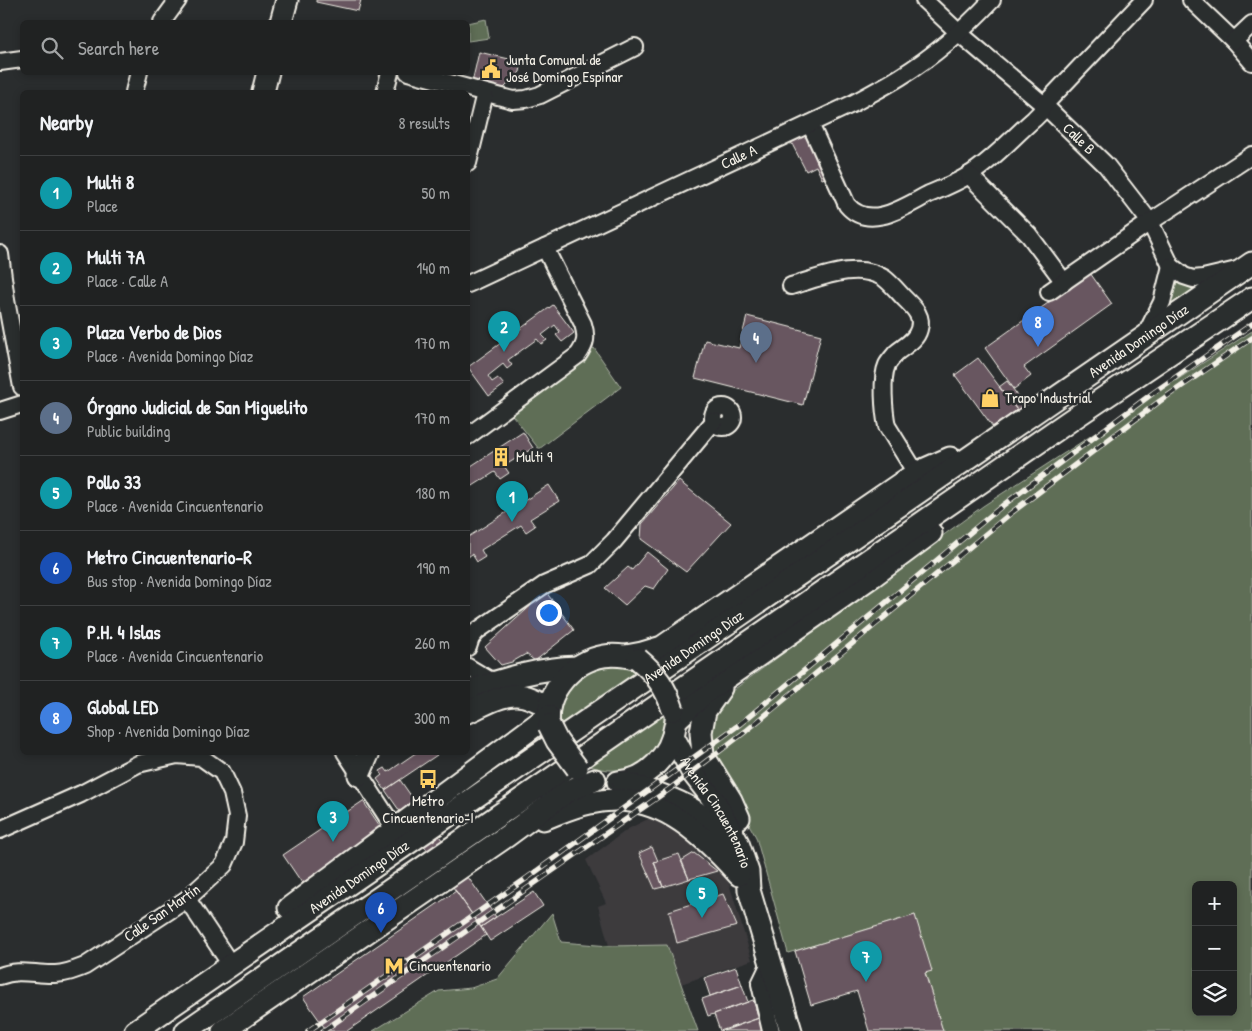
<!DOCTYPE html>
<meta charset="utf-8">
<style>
:root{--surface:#202222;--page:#282a2a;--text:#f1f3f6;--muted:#a2a4a5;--line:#3d3f40;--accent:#ffd166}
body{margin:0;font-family:"Patrick Hand",sans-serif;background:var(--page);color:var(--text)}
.controls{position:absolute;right:15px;bottom:15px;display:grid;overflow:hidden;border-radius:8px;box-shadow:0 2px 8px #0003}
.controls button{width:45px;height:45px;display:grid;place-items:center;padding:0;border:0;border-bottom:1px solid var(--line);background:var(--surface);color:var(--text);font:25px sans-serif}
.you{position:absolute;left:548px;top:612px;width:18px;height:18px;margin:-12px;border:4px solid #fff;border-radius:50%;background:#1a73e8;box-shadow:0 0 0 8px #1a73e833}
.badge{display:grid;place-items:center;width:32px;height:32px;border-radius:50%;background:var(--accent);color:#fff;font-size:16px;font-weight:700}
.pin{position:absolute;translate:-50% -41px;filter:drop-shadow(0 1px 2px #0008)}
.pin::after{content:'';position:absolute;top:26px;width:18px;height:15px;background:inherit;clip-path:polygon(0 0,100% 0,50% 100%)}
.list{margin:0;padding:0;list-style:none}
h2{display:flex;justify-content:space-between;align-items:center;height:65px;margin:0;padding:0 20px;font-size:21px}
h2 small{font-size:16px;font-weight:400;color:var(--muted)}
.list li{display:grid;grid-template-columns:32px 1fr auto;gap:15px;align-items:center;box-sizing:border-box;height:75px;padding:0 20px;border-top:1px solid var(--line)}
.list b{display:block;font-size:19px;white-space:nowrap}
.list p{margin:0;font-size:16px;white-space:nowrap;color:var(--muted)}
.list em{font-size:16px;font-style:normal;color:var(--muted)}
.icon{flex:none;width:28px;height:28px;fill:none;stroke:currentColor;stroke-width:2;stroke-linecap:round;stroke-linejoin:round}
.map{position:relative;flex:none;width:1252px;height:1031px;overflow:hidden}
.search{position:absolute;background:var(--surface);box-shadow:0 2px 8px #0003;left:20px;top:20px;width:450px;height:55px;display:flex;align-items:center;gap:12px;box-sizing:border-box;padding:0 18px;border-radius:8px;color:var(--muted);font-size:19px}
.panel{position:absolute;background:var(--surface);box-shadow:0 2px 8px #0003;left:20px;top:90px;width:450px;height:665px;border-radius:8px}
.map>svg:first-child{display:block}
</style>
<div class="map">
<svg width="1252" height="1031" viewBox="0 0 1252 1031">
<rect width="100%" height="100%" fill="#2a2d2e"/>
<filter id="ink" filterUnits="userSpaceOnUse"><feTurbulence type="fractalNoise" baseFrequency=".02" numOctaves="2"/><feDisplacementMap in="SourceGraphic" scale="10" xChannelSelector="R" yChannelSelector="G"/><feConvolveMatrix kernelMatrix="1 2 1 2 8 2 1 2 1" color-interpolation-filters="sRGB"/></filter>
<g filter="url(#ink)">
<path fill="#3c3a3d" d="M654 816 682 831 724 869 733 896 752 960 681 984 667 945 609 946 598 906 606 903 586 860 628 829Z"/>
<path fill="#5e6e57" stroke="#a9b0a0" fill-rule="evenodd" d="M486 19 489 38 468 41V23Z
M1172 269 1203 286 1165 311Z
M1252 331V1031H943L925 973 915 915 788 953 756 837 706 747 713 705 983 506ZM1196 885H1233V1012H1196Z
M594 348 621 387 539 449 509 411Z
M605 666C616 666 629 665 636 675L561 724C555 706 569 681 586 672 591 669 599 668 605 666Z
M663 714C665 720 664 726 662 733 652 766 621 777 590 766L589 764Z
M552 913 561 942 609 946 667 945 698 1031H373L439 991 471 988 497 979Z"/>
<path fill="#675761" stroke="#f4f1e8" d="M316 0H361L358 11 316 2Z
M479 52 522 62 520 72 498 94 471 87Z
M808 134 828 177 822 179 816 166 806 171 791 142Z
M1090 273 1112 304 1024 367 1031 376 1014 389 985 348Z
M553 305 574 333 562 342 556 335 560 332 555 325 542 335 547 340 541 344 537 339 508 360 512 365 507 369 503 364 488 376 492 382 498 378 504 385 489 396 468 367Z
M747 316 821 335 803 405 695 378 705 340 739 348Z
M978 358 1017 410 993 427 955 375Z
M1007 381 1024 404 1017 410 999 387Z
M523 432 533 448 504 466 509 473 500 479 495 472 468 489V468Z
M679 481 731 523 686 572 641 539 642 524Z
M549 485 559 501 530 519 535 526 526 532 521 525 481 550 485 557 477 562 472 554 468 557V537Z
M647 552 668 569 654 589 645 586 625 605 605 588 628 567 632 570Z
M546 592 574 630 535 661 526 654 512 662 501 665 485 647Z
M417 752H435L437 755 385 790 377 779 382 775 380 771 385 768 388 772Z
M400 780 496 917 481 927 385 790Z
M363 801 382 829 302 883 283 855Z
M652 847 658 861 654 862 663 887 655 889 639 853Z
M694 853 717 871 689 879 681 861Z
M679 854 689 879 663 887 654 862Z
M456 891 486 935 347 1031H327L303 997Z
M534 892 543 906 490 941 481 927Z
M723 894 737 926 677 943 669 911Z
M915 915 932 971 925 973 943 1031H869L857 991 811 1005 795 951Z
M736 967 742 985 710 996 704 978Z
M742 985 748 1002 708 1016 702 999Z
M753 1000 759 1018 720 1031 714 1014Z
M759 1018 764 1031H723Z"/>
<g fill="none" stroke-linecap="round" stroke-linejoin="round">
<g stroke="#f4f1e8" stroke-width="20">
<g id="minor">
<path id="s1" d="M924 0 959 33 1044 105 1106 165 1150 222 1171 266 1184 276 1193 279 1203 278 1237 270"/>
<path d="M1191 0 1234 41 1252 62"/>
<path d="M162 22 178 0"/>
<path d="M1234 41 1252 24"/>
<path d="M0 62 22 59"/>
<path d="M408 72 513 100 526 99 540 95 635 47"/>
<path d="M134 92 139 72"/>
<path d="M385 92 390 72"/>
<path d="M810 124 847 205C869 231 904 207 927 195 941 189 956 183 969 175 992 161 1013 137 1034 119L1040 113 1044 105 1144 0"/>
<path d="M468 163 485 93"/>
<path d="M969 175 1029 235 1064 282"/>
<path d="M0 254 6 300 22 387"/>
<path id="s2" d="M468 284 852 104C868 95 884 87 900 77 934 56 964 30 992 0"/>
<path d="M791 286C820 278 856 261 884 278 892 284 899 293 906 300 914 308 923 316 919 329 916 341 904 346 896 353 893 357 889 361 887 365 881 378 884 412 887 426L916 473"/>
<path d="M1049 292 1150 222 1252 155"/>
<path d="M1146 334 1162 302 1171 266"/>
<circle cx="723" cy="417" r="10"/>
<path d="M0 411 22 404"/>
<path d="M468 436 578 355C586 344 587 337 583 324L545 248"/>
<path d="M468 647 471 638 477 631 544 585 590 565 614 541 714 421"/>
<path d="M468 667 488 679 498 681"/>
<path d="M345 752 395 829"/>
<path d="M0 830 81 794 138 764 177 755 201 757 222 772 232 793 237 816 234 842 224 865 187 899 85 966C75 970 65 974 55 974 35 975 19 968 0 976"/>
<path d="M187 899 225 956"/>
<path d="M771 961 760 984 771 1031"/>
</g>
</g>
<g stroke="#f4f1e8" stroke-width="25">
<g id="major">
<path d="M281 22 287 0"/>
<path d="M263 92 268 72"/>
<path d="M626 656 642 653 662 647 916 473 950 458"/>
<path d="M721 688 705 711 701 732 703 755 731 800 739 818"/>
<path d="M468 691C503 679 539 668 577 667"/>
<path d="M468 712C484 705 505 691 524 696 533 698 541 703 549 707"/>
<path d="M676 720 706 692 873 576 931 533"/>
<path d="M549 725C544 692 573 661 604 656 615 654 627 656 638 659"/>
<path id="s3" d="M673 736 692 772 716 803 738 843 748 872 749 890 791 1031"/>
<path d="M359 775 369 752"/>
<path d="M618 782C648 780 671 754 675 726"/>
<path d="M623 782C662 795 709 806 727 848"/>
<path d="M543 819C559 813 574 806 590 803 655 788 700 831 739 875"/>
<path d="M289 908 548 716"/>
<path id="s4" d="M135 1031 1252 263"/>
<path d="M186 1031 1068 422 1252 298"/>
<path d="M223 1031 507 836 568 791 595 780"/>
</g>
</g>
<use href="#minor" stroke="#2a2d2e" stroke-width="16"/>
<use href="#major" stroke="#2a2d2e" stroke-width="21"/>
<g stroke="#f4f1e8" stroke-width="5.5">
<path id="rail" d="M308 1031 527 878 740 724 1002 506 1153 393 1252 324
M323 1031 671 788 746 731 1011 513 1160 401 1252 338"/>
</g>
<use href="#rail" stroke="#2a2d2e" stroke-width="4" stroke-dasharray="11" stroke-linecap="butt"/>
<g stroke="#f4f1e8" stroke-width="25" stroke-linecap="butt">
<path id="major-bridge" d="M638 659C656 674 666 688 673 710
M549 725 557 741 577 768"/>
</g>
<use href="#major-bridge" stroke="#2a2d2e" stroke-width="21"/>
</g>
</g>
<defs>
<g id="civic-bare" transform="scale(1.5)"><path d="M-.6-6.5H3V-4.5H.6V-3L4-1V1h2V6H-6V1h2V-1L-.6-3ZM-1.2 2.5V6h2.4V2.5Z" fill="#ffd166" stroke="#2a2d2e" stroke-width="2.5" paint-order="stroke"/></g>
<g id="shop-bare" transform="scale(1.5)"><path d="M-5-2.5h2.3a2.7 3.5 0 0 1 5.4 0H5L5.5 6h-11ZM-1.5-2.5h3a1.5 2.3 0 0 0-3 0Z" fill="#ffd166" stroke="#2a2d2e" stroke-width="2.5" paint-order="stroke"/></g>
<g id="building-bare" transform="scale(1.5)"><path d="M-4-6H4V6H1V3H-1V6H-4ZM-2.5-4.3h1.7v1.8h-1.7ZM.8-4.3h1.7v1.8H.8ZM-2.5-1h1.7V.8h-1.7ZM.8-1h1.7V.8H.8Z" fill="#ffd166" stroke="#2a2d2e" stroke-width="2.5" paint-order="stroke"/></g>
<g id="bus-bare" transform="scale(1.5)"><path d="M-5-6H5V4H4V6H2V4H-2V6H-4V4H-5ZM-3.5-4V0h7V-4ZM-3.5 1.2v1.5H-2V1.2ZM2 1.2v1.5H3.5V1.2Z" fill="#ffd166" stroke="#2a2d2e" stroke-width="2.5" paint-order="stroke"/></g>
<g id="metro-bare" transform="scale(1.5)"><path d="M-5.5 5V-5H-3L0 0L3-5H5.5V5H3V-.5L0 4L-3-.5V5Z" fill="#ffd166" stroke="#2a2d2e" stroke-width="2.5" paint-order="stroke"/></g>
</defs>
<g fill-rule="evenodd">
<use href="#civic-bare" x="491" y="69"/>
<use href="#shop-bare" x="990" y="398"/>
<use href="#building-bare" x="501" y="457"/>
<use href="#bus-bare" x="428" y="779"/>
<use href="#metro-bare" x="394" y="966"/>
</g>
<g text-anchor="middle" stroke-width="5" stroke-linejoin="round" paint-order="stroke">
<g font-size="15" fill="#f4f1e8" stroke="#2a2d2e" text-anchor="start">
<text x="506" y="65">Junta Comunal de<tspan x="506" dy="17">José Domingo Espinar</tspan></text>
<text x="1005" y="403">Trapo Industrial</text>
<text x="516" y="462">Multi 9</text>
<text x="428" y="806" text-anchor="middle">Metro<tspan x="428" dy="17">Cincuentenario-I</tspan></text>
<text x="409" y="971">Cincuentenario</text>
</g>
<g font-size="15" fill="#f4f1e8" stroke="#2a2d2e">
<text dy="5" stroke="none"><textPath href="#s1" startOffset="208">Calle B</textPath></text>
<text dy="5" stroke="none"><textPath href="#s2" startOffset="299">Calle A</textPath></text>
<text dy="5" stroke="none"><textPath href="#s4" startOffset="1218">Avenida Domingo Díaz</textPath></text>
<text dy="5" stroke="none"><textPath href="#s4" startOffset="678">Avenida Domingo Díaz</textPath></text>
<text dy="5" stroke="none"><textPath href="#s3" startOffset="88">Avenida Cincuentenario</textPath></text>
<text dy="5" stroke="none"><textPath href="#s4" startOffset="272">Avenida Domingo Díaz</textPath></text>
<text transform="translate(162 913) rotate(-35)" y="5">Calle San Martín</text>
</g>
</g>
</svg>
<div class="controls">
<button>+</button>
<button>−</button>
<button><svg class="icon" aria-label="layers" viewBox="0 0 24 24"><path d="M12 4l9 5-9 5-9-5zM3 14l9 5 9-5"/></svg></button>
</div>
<div class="you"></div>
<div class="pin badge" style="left:512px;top:522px;background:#0f9aa8">1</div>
<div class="pin badge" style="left:504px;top:352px;background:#0f9aa8">2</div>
<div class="pin badge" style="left:333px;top:842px;background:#0f9aa8">3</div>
<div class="pin badge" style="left:756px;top:363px;background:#5c6f8a">4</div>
<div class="pin badge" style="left:702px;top:918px;background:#0f9aa8">5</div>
<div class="pin badge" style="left:381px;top:933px;background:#1a4fb4">6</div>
<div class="pin badge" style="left:866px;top:982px;background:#0f9aa8">7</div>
<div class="pin badge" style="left:1038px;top:347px;background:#3f7fe0">8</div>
<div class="search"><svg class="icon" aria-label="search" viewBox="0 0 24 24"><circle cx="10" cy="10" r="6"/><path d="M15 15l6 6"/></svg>Search here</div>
<section class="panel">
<h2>Nearby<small>8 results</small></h2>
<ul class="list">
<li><span class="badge" style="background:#0f9aa8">1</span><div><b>Multi 8</b><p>Place</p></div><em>50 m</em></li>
<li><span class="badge" style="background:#0f9aa8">2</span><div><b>Multi 7A</b><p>Place · Calle A</p></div><em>140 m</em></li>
<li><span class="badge" style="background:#0f9aa8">3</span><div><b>Plaza Verbo de Dios</b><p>Place · Avenida Domingo Díaz</p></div><em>170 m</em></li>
<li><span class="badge" style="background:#5c6f8a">4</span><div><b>Órgano Judicial de San Miguelito</b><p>Public building</p></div><em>170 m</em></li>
<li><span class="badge" style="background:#0f9aa8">5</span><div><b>Pollo 33</b><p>Place · Avenida Cincuentenario</p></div><em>180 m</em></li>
<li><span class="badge" style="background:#1a4fb4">6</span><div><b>Metro Cincuentenario-R</b><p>Bus stop · Avenida Domingo Díaz</p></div><em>190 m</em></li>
<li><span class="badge" style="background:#0f9aa8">7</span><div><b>P.H. 4 Islas</b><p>Place · Avenida Cincuentenario</p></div><em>260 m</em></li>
<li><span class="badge" style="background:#3f7fe0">8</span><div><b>Global LED</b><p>Shop · Avenida Domingo Díaz</p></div><em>300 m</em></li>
</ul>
</section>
</div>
